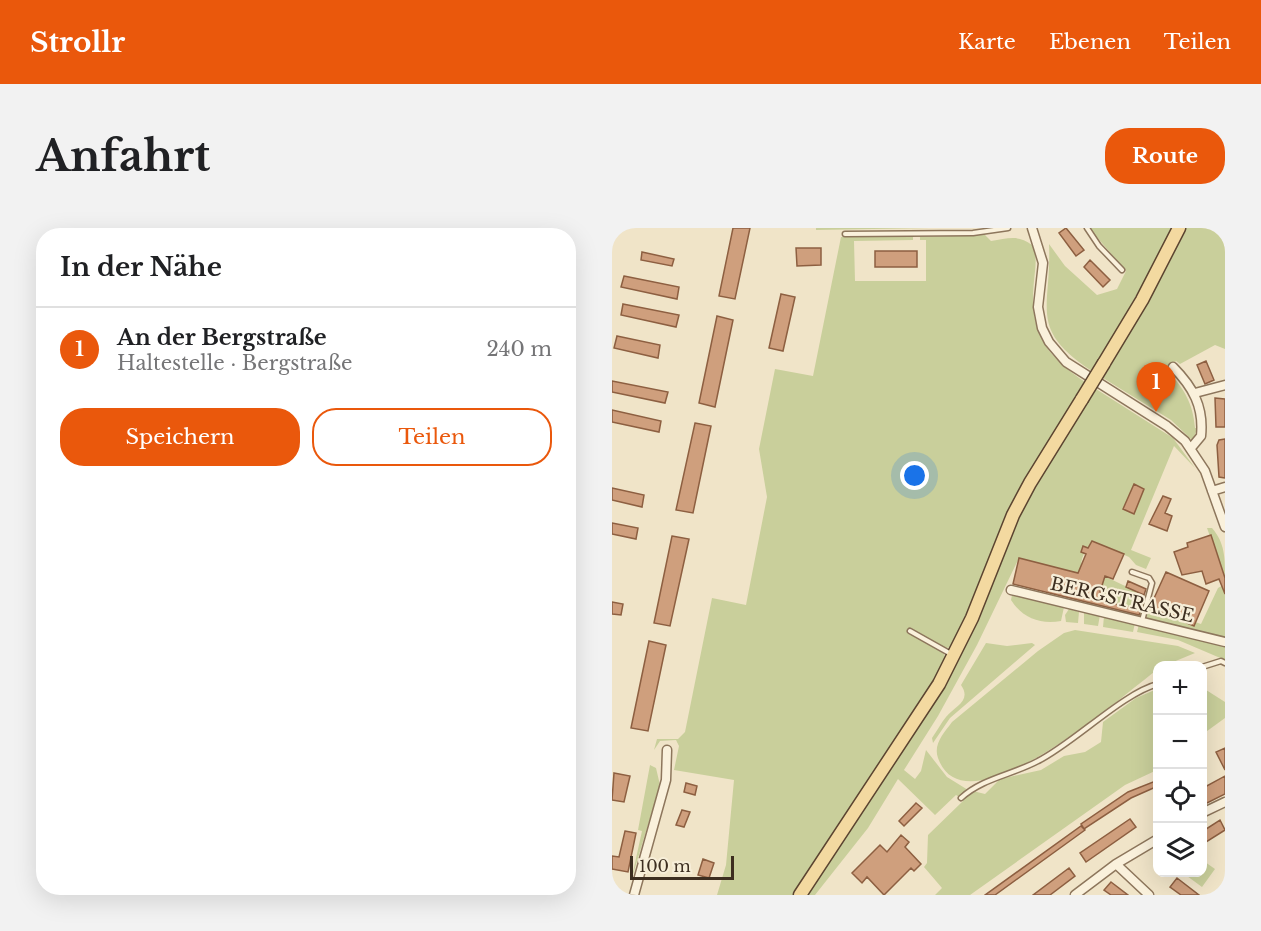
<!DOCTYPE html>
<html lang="de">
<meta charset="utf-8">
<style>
:root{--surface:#fff;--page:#f2f2f2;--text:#202124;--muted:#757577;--line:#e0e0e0;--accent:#ea580c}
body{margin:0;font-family:"Libre Baskerville",serif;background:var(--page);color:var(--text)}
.controls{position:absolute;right:18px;bottom:18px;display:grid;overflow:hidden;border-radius:12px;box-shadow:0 6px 24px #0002}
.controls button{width:54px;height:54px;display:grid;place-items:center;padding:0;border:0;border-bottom:2px solid var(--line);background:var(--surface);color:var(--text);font:30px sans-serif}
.scale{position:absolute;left:18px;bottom:15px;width:104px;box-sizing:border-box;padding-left:6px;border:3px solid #3d2e20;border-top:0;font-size:16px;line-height:21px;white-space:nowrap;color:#3d2e20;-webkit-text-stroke:4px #f7eed8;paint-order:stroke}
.you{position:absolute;left:303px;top:248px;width:21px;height:21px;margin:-15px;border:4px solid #fff;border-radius:50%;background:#1a73e8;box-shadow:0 0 0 9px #1a73e833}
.badge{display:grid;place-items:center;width:39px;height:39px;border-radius:50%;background:var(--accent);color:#fff;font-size:20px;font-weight:700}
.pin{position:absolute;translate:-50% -50px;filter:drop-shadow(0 2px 3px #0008)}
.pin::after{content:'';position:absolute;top:32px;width:21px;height:18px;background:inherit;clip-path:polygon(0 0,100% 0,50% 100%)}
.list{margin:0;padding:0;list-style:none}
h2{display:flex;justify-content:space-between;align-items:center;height:78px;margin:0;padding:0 24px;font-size:26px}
h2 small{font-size:20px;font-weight:400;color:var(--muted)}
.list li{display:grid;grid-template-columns:39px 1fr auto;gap:18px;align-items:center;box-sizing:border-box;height:84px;padding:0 24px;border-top:2px solid var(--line)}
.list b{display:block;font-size:22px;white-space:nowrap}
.list p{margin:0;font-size:20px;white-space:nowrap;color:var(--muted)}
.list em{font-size:20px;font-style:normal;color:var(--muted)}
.actions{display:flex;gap:12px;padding:18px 24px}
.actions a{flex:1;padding:14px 0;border:2px solid var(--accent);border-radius:24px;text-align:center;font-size:21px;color:var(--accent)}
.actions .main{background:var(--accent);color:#fff}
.icon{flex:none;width:33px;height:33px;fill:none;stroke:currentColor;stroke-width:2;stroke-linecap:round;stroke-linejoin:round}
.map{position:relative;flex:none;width:613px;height:667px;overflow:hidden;border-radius:24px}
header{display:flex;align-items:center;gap:36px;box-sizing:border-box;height:84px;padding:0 30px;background:var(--accent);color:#fff}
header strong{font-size:28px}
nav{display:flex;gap:33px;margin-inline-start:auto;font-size:21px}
.intro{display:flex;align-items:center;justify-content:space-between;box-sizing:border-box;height:144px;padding:0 36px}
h1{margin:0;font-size:42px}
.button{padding:15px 27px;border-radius:24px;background:var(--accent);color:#fff;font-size:21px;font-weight:700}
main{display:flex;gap:36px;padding:0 36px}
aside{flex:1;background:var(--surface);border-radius:24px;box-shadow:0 6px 24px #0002}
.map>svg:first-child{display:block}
</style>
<header>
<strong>Strollr</strong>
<nav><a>Karte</a><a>Ebenen</a><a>Teilen</a></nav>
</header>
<div class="intro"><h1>Anfahrt</h1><a class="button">Route</a></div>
<main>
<aside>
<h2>In der Nähe<small></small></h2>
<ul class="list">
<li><span class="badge">1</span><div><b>An der Bergstraße</b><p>Haltestelle · Bergstraße</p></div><em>240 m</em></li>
</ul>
<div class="actions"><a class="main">Speichern</a><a>Teilen</a></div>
</aside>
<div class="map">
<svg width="613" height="667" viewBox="0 0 613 667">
<rect width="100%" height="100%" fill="#f0e4c8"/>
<path fill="#c9cf9b" d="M204 0H318L204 2Z
M477 0H562L488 132 480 143C415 100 440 81 437 16L453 38 485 67 505 61 514 43Z
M572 0H613V121L603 117 568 136 564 133 556 143C572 161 581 175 583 200H585L581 213 559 192 491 150 535 75Z
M373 7 379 13C395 11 406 6 420 17 426 28 423 41 422 53 417 104 432 126 473 154L413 252 341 419 334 420 331 425 335 431 323 454 182 667H105L114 637 122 552 62 542 67 518 64 512 48 513 42 522 45 511H66L73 504 100 370 134 377 155 269 147 221 163 141 201 148 229 9H301V12L242 13 243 53H314V12H308V9Z
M484 161 561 210 583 240 562 218 519 322 539 330 534 341 524 337 517 329 480 313C475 321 470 326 469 337L532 367 529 387 527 388 528 382 401 352 490 371 493 360 490 359 491 352 407 330 365 417 326 488 292 542 303 551 309 543 314 522 335 549 356 562 347 569 344 567 323 587 286 551 256 600 203 667H192L296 513 421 257Z
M595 300H600C613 315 613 330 613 350Z
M613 356V412L535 393 533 389 535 377 540 374 539 380 581 397 583 394 589 396 606 360Z
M405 366 452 379 449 393C429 397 410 390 399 372L400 367Z
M457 381 467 384 466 395 454 394 453 387Z
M472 385 488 387 486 398 472 396Z
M492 388 523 395 521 404 491 399Z
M527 396 613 416V432L566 412 525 404Z
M463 402 566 418 583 425 554 437H546L545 442C514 464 354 609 326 530 321 516 332 505 340 494L426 423 452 405Z
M374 415 395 418 420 415 423 417 338 490 321 515 320 510C325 503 329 495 334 489 343 478 360 473 349 457Z
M591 460 613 474V490L591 506Z
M545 461V542L513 557 358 667H323L330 660 312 639 315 635 316 607 351 573 350 571 361 563 373 566 388 551 429 542 452 528 473 524 489 514 491 494 524 470Z
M38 537 44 540 48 557 19 653 30 603 26 602Z
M593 634 603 641 590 659 575 648 577 645 590 644Z"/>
<path fill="#cf9f7d" stroke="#8d5f41" stroke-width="1.5" d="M121 0H138L123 71 107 68Z
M454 0 472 22 464 28 447 5Z
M184 20H209V37L185 38Z
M263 23H305V39H263Z
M30 24 62 31 60 38 29 32Z
M478 32 498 52 491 59 472 39Z
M12 48 67 59 65 71 9 59Z
M169 66 183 69 171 123 157 120Z
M11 76 67 87 64 99 9 87Z
M105 88 121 92 103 179 87 175Z
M5 108 48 117 46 130 2 120Z
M594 133 602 152 593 156 585 137Z
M0 153 56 164 53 175 0 164Z
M603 170 613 171V199H604Z
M0 182 49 193 47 204 0 194Z
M83 195 99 198 81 285 64 282Z
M613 211V250L607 249 605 217 607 212Z
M522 256 532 261 522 286 511 281Z
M0 260 32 267 30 279 0 272Z
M551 268 559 271 553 285 560 288 555 303 537 296Z
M0 295 26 300 24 311 0 306Z
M599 307 613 350V366L607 351 594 356 590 343 570 347 562 324 576 319 575 315Z
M60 308 77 311 58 398 42 395Z
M480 313 512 326 501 351 493 348 488 364 492 365 490 373 529 382 527 387 401 356 407 330 466 345 474 326 469 324 471 318 476 320Z
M554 344 597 363 582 398 538 379Z
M516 353 534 361 532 367 514 359Z
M0 374 11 376 9 387 0 386Z
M37 413 54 417 36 503 19 500Z
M613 520V542L604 524Z
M2 545 18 548 12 574 0 572Z
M613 548V566L591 577V560Z
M546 552V558L519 570 472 601 469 596 516 564Z
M74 555 85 558 83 567 72 564Z
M304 575 310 580 292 598 287 593Z
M70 582 78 584 72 599 64 597Z
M518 591 524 599 474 634 468 625Z
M608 592 613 602 591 616V603Z
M469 598 473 602 383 667H373Z
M13 603 24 605 16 644 0 641V628L7 629Z
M289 607 297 614 293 619 309 636 302 643 299 640 272 667 255 649 250 655 240 645 268 617 275 624Z
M91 631 102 635 97 650 86 647Z
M457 640 463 648 438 667H421Z
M565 650 587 667H569L558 659Z
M499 654 516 667H499L492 662Z"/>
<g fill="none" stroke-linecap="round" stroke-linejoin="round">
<g stroke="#8d765c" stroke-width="7">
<path id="service" d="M475 0 487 18 510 42
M233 6 361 5 396 0
M520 344 537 350 540 355 530 393
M298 403 339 426
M590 439 609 433 613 435
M349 570C371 550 400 547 426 533 462 515 511 465 546 456"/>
</g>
<g stroke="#8d765c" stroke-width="11">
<path id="minor" d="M420 0 431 35 426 79 430 100 437 114 454 134 555 198 573 213 593 243 613 299
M561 139C581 159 592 179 589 208L579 220
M583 165 613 157
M600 263 613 259
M399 362 613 414
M590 585 613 574
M504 636 537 667
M22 667 54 552 55 522
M463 667 504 636 546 611"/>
</g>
<g stroke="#5b4430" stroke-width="15">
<path id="primary" d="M492 135 530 72 567 0
M188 667 327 456 360 390 401 287 418 255 470 171"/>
</g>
<use href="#service" stroke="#faf1dc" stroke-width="4"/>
<use href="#minor" stroke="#faf1dc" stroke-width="8"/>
<use href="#primary" stroke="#f3d9a0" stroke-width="12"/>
<g stroke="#5b4430" stroke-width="15" stroke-linecap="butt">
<path id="primary-bridge" d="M470 171 492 135"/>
</g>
<use href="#primary-bridge" stroke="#f3d9a0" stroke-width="12"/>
</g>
<g text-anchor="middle" stroke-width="4.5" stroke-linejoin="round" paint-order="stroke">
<g font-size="18" fill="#3d2e20" stroke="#f7eed8">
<text transform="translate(510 372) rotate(13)" y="6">BERGSTRASSE</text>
</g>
</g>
</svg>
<div class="controls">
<button>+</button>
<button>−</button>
<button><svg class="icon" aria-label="locate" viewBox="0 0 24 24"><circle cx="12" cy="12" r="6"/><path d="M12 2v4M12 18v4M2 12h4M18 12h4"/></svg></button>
<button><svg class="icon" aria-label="layers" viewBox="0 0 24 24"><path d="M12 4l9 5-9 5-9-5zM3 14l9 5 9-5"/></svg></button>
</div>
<div class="scale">100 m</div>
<div class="you"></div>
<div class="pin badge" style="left:544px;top:184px">1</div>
</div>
</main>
